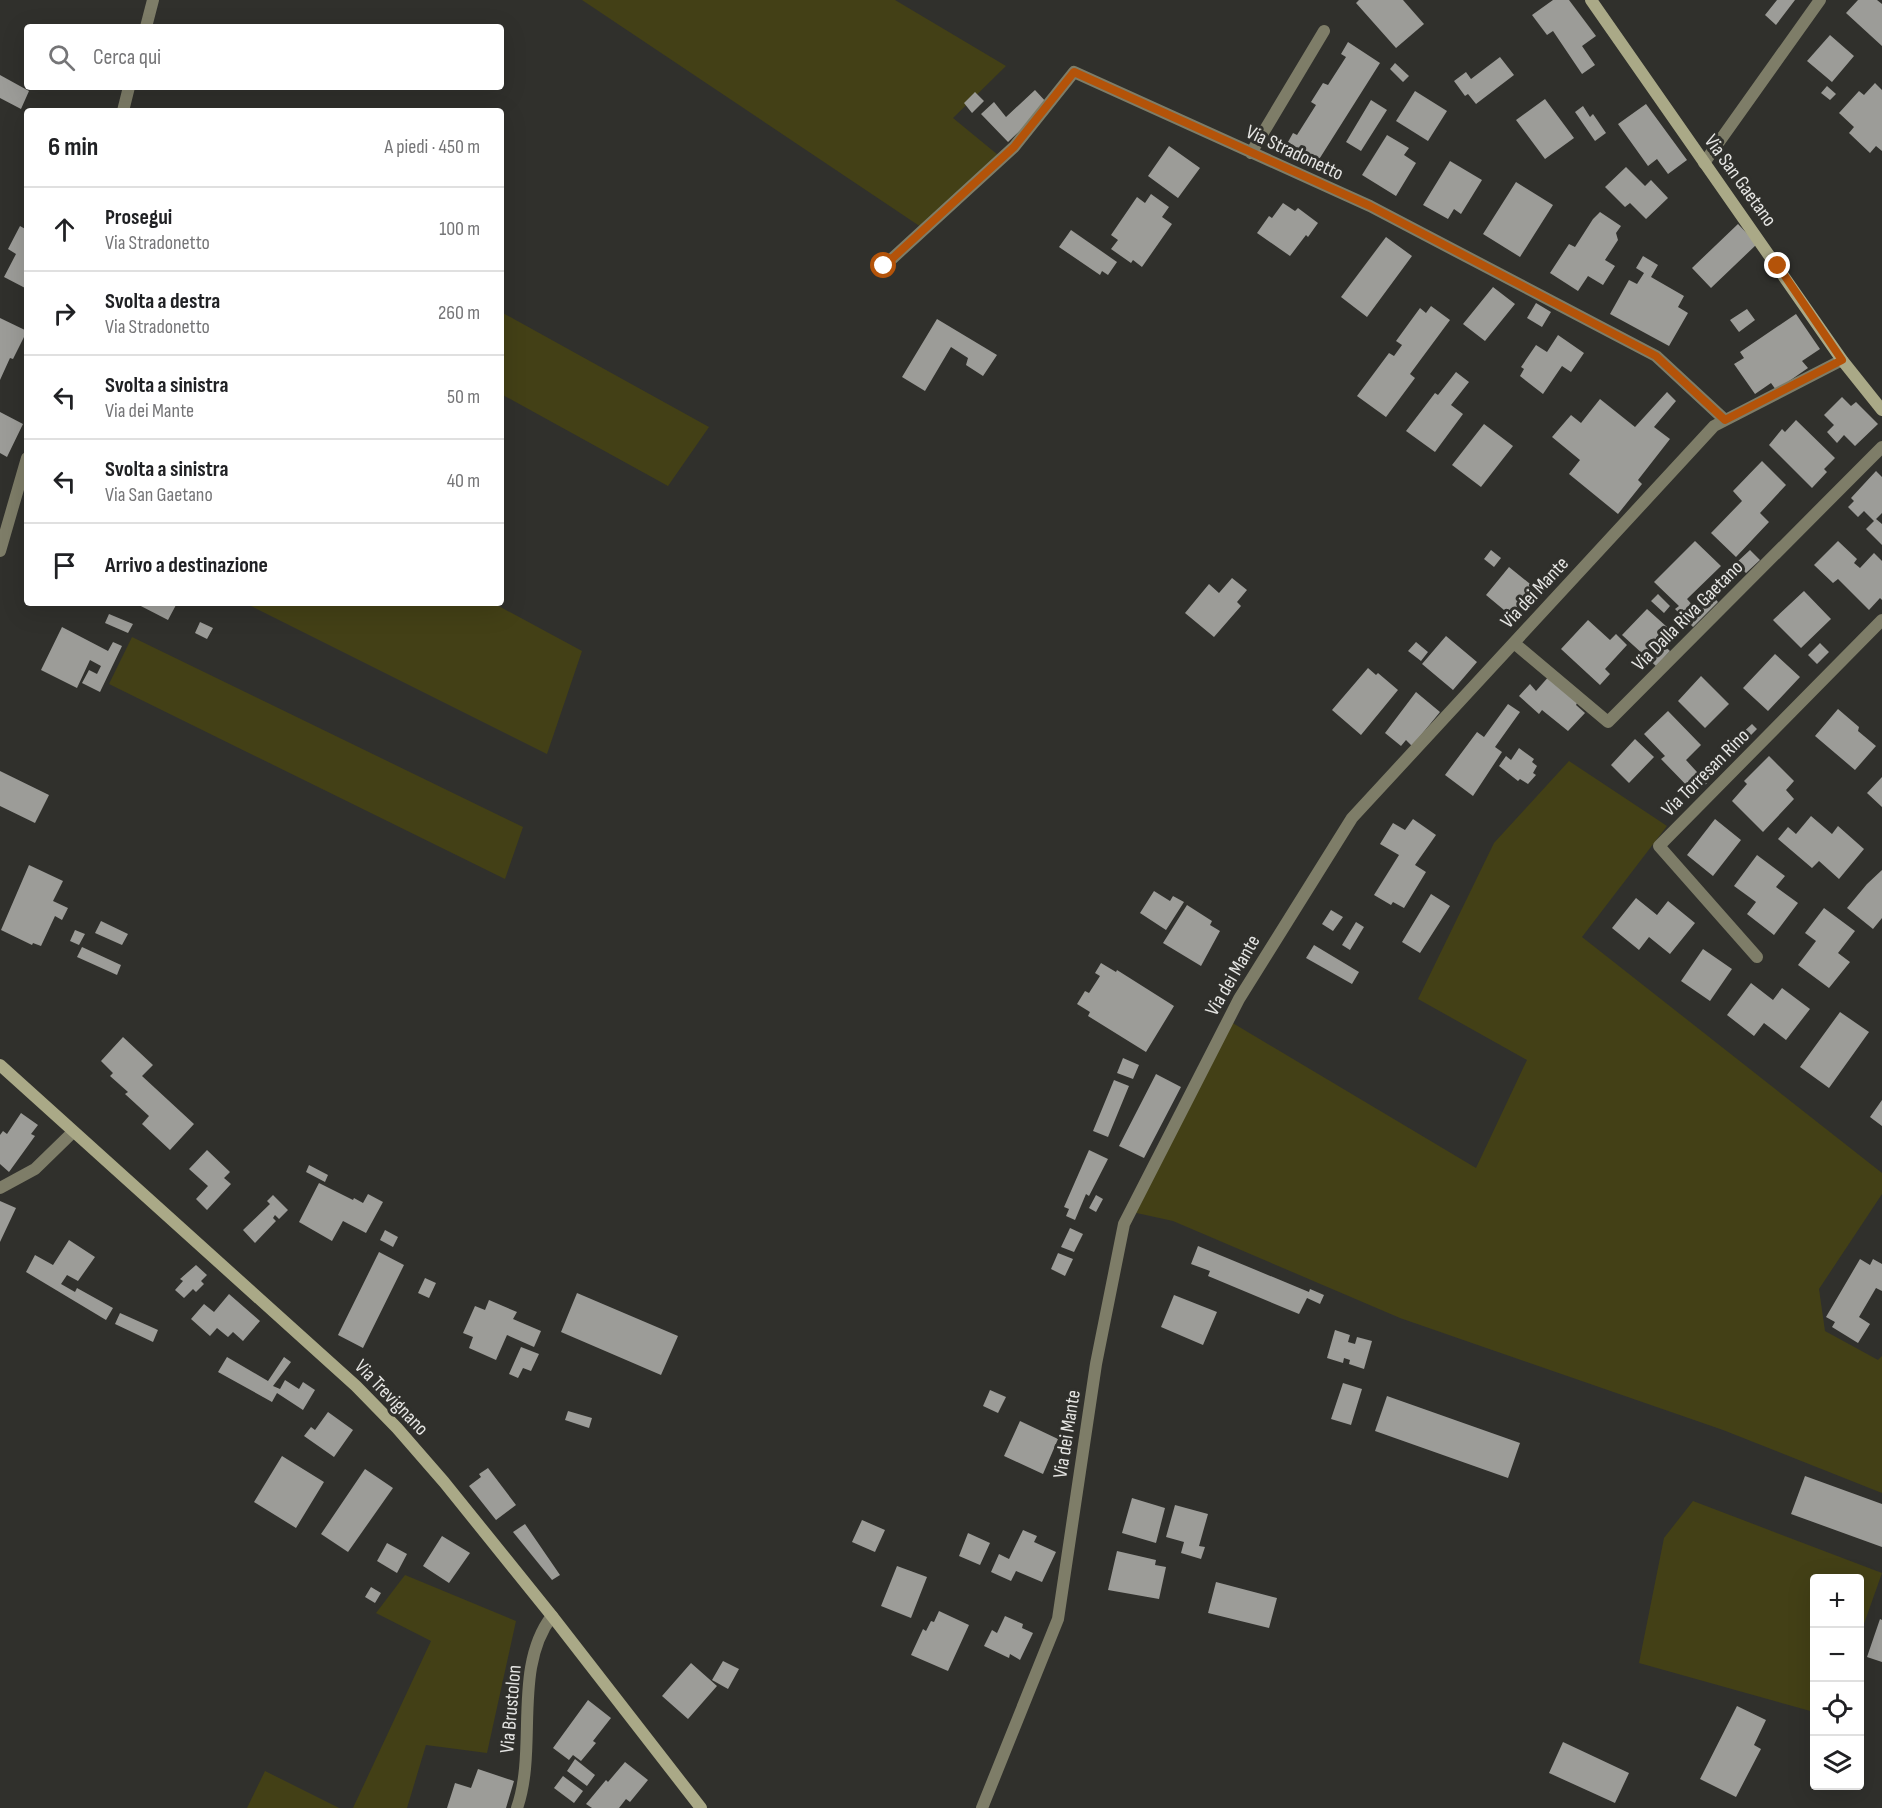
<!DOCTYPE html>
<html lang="it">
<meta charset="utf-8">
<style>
:root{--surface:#fff;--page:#f6f6f6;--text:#202124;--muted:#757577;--line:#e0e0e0}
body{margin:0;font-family:"Sofia Sans Condensed",sans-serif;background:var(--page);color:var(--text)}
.controls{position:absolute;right:18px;bottom:18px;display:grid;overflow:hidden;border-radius:6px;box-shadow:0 6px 24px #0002}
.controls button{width:54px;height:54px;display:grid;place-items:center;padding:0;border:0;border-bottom:2px solid var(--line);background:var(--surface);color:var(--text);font:30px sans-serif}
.stop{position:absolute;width:18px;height:18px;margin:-14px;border:4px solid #b45309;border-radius:50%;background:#fff}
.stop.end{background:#b45309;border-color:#fff;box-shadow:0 2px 6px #0008}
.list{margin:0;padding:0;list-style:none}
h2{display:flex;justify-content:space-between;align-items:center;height:78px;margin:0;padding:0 24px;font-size:26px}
h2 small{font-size:20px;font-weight:400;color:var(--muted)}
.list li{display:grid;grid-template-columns:39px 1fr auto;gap:18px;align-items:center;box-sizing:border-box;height:84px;padding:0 24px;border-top:2px solid var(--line)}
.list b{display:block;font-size:22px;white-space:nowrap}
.list p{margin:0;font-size:20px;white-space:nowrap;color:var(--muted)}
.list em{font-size:20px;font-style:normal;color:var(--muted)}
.icon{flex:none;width:33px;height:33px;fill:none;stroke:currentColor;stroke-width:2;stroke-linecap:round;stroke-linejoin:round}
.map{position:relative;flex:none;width:1882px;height:1808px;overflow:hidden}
.search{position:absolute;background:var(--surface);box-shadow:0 6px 24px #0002;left:24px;top:24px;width:480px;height:66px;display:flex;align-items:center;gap:15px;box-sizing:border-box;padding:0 21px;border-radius:6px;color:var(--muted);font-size:22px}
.panel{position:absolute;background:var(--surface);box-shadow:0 6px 24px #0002;left:24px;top:108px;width:480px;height:498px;border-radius:6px}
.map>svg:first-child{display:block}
</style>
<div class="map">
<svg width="1882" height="1808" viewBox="0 0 1882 1808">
<rect width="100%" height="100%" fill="#30302c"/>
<path fill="#434016" d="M582 0H895L1006 66 953 118 998 155 921 227Z
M501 312 709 427 668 486 501 394Z
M245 603H493L582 651 547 754Z
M132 637 523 827 505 879 109 684Z
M1569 761 1667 826 1582 937 1882 1173V1194L1819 1289 1825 1331 1878 1360 1882 1356V1493L1723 1430 1400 1318 1173 1221 1132 1212 1226 1019 1476 1168 1527 1060 1418 999 1494 843Z
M1693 1501 1882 1573 1860 1635V1578H1814V1712L1639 1663 1664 1538Z
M405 1575 516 1621 487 1753 426 1745 407 1808H353L431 1641 376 1613Z
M265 1771 339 1808H247Z"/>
<path fill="#9c9c98" d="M1359 0H1403L1424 24 1396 48 1356 3Z
M1553 0H1569L1596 36 1582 46 1595 65 1582 74 1553 31 1547 35 1532 15Z
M1777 0H1795L1776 25 1765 15Z
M1858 0H1877L1882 4V46L1846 13Z
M1830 35 1854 56 1832 82 1807 61Z
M1348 42 1380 63 1318 161 1288 142 1293 133 1297 135 1316 105 1311 102 1323 83 1328 85 1346 57 1341 54Z
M1500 57 1514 75 1476 104 1468 94 1465 96 1454 81 1466 72 1471 79Z
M1395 63 1409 76 1403 82 1390 69Z
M0 75 29 91 21 109 0 98Z
M1875 83 1882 90V151L1876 146 1870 153 1849 133 1854 127 1839 113 1859 91 1864 95Z
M1827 86 1836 94 1830 100 1821 93Z
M1035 90 1048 104 1008 142 981 114 994 102 1006 117Z
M1415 91 1447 111 1428 141 1396 121Z
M975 92 984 101 972 113 964 103Z
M1545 99 1574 138 1545 159 1516 120Z
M1371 100 1387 110 1361 151 1346 142Z
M1646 104 1687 160 1668 174 1657 159 1648 166 1618 124Z
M1583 106 1590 117 1593 114 1606 133 1595 141 1575 112Z
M1387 135 1409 148 1404 155 1416 163 1396 196 1362 175Z
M1169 146 1200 168 1178 198 1148 176Z
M1450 161 1482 180 1461 214 1454 209 1448 219 1423 205Z
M1626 167 1645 186 1651 180 1668 198 1646 219 1630 203 1625 207 1605 187Z
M1516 182 1553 205 1520 257 1483 234Z
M1151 194 1169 207 1162 217 1172 224 1142 267 1133 260 1131 263 1111 249 1118 240 1111 235 1137 197 1145 203Z
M1283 203 1295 211 1298 208 1318 223 1308 237 1306 235 1290 256 1257 233 1269 216 1272 218Z
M1600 212 1621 226 1616 233 1618 240 1605 260 1615 266 1603 285 1588 276 1578 291 1550 273 1569 244 1575 247 1593 219Z
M1738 224 1757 244 1711 288 1692 268Z
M20 226 27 230V289L4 277 16 254 8 249Z
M1071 230 1117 262 1108 275 1102 271 1100 275 1059 247Z
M1386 237 1412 256 1367 317 1341 297Z
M1643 256 1658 265 1651 277 1684 296 1678 307 1688 313 1669 346 1610 314 1629 280 1637 284 1644 273 1636 268Z
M1493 287 1515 304 1485 341 1463 324Z
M1536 303 1551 312 1542 327 1527 318Z
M1431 306 1450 320 1410 374 1415 378 1386 417 1357 396 1389 353 1394 356 1402 345 1396 341 1420 308 1426 313Z
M1747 309 1755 320 1739 332 1730 320Z
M1796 314 1820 349 1802 361 1808 368 1776 390 1771 383 1755 394 1734 364 1744 358 1740 352Z
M0 318 27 331 13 359 10 358 0 380Z
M937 319 997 355 983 376 966 365 968 358 951 347 925 391 902 377Z
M1558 335 1584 353 1571 372 1562 366 1543 394 1520 376 1524 369 1521 367 1536 345 1547 352Z
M1456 372 1469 382 1451 405 1463 414 1435 452 1406 431 1435 393 1438 395Z
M1667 392 1676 401 1654 427 1670 439 1638 480 1642 484 1618 514 1569 474 1580 460 1552 437 1571 415 1581 423 1600 399 1635 427Z
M1842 397 1851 406 1856 402 1878 424 1855 446 1844 435 1837 443 1827 432 1834 425 1824 415Z
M0 412 23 424 7 457 0 453Z
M1796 420 1835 458 1824 469 1827 472 1812 488 1769 445 1782 429 1785 432Z
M1484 424 1513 446 1481 487 1452 465Z
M1762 461 1786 485 1760 513 1769 522 1736 557 1711 533 1742 501 1733 491Z
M1876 471 1882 477V513L1876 519 1882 524V545L1866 529 1874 521 1864 511 1858 517 1848 507 1854 501 1851 498Z
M1695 541 1721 566 1687 599 1695 608 1710 593 1718 602 1693 627 1675 609 1679 606 1654 582Z
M1838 541 1857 559 1854 563 1860 568 1874 553 1882 561V600L1880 598 1869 610 1838 579 1833 583 1814 565Z
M1491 550 1501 558 1494 567 1484 559Z
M1750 550 1760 560 1746 573 1736 563Z
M1509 567 1540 592 1516 620 1486 595Z
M1232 578 1247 590 1237 602 1241 606 1214 637 1185 613 1209 584 1219 593Z
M1804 591 1831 619 1801 648 1773 620Z
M1658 594 1670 606 1664 613 1651 601Z
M135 603H172L176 605 168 620Z
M1647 609 1667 627 1656 638 1670 651 1656 666 1622 635Z
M109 614 133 624 128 633 105 623Z
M1588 620 1610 640 1616 634 1627 645 1605 669 1610 674 1600 685 1561 649Z
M200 622 213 628 207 639 195 633Z
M62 627 108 651 113 642 122 646 100 692 82 683 89 670 97 674 101 666 90 660 77 688 41 670Z
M1446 636 1477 662 1453 690 1422 664Z
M1416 642 1428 652 1421 661 1408 651Z
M1820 643 1829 652 1817 664 1808 655Z
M1775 654 1800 677 1768 711 1743 688Z
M1368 668 1376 675 1378 673 1398 690 1361 735 1332 710Z
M1550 675 1578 701 1576 705 1585 713 1568 731 1542 710 1539 714 1519 696 1530 684 1536 691Z
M1701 676 1729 704 1705 728 1678 701Z
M1416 692 1440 712 1412 746 1406 740 1401 746 1385 733Z
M1508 704 1520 712 1495 747 1502 752 1473 796 1445 775 1477 732 1484 737Z
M1838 709 1859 727 1858 731 1876 746 1855 770 1815 736Z
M1668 711 1701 745 1686 760 1707 783 1695 794 1661 759 1665 756 1644 734Z
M1752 724 1757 729 1744 742 1738 737Z
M1635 739 1654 757 1629 783 1611 765Z
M1519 748 1534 759 1532 762 1537 766 1533 773 1536 775 1528 784 1520 779 1518 781 1499 766 1506 756 1511 760Z
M1769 756 1794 781 1786 790 1794 799 1763 832 1732 801 1747 784 1744 781Z
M0 771 49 795 35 823 0 806Z
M1882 777V807L1867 793Z
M1811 816 1832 834 1838 826 1864 849 1839 879 1819 861 1812 868 1778 839 1788 827 1796 834Z
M1413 819 1436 835 1415 865 1426 872 1404 908 1393 902 1391 905 1374 895 1399 855 1380 844 1393 823 1405 830Z
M1715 819 1741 840 1713 876 1687 855Z
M1757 855 1785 876 1776 887 1798 903 1774 935 1747 914 1756 902 1734 886Z
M29 865 63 881 53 901 68 908 62 920 55 916 41 946 33 943 32 945 1 930Z
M1882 870V918L1873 929 1847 908 1867 884Z
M1154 891 1170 901 1173 896 1184 902 1166 930 1140 913Z
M1431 894 1450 906 1420 953 1402 942Z
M1636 898 1657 915 1668 901 1695 923 1670 954 1649 937 1639 950 1612 928Z
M1187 905 1212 921 1210 925 1220 931 1201 966 1163 943Z
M1824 908 1855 931 1838 953 1850 962 1829 988 1798 965 1816 941 1805 933Z
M1331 910 1343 917 1333 931 1322 924Z
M101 921 128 934 122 945 95 933Z
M1356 922 1364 927 1350 950 1342 945Z
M75 930 85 934 79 945 70 941Z
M1314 945 1359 972 1352 984 1306 958Z
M82 947 121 965 117 975 77 957Z
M1703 949 1732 969 1710 1001 1681 981Z
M1101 963 1116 972 1117 970 1174 1006 1146 1052 1088 1016 1090 1012 1077 1004 1085 991 1089 993 1100 976 1095 973Z
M1751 983 1773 1000 1782 988 1810 1009 1786 1040 1764 1023 1754 1036 1727 1015Z
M1840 1012 1869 1032 1829 1088 1800 1067Z
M123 1037 153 1065 142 1076 194 1124 170 1150 142 1124 149 1116 125 1094 128 1092 110 1076 113 1073 101 1061Z
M1123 1058 1139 1065 1133 1079 1117 1073Z
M1156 1074 1181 1087 1144 1158 1119 1146Z
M1114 1080 1129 1086 1108 1137 1093 1131Z
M1882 1100V1126L1870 1117Z
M21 1113 38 1125 31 1134 35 1136 9 1172 0 1164V1135L3 1131 7 1134Z
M207 1150 230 1172 224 1178 231 1184 207 1210 196 1199 208 1186 189 1169Z
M1089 1150 1108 1159 1089 1196 1086 1194 1075 1220 1066 1216 1069 1209 1064 1207Z
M309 1165 328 1175 325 1182 306 1172Z
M319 1183 353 1200 354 1198 363 1203 368 1194 383 1202 366 1233 343 1221 332 1241 299 1222Z
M273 1195 288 1210 279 1219 275 1215 273 1218 276 1221 255 1243 243 1230 270 1204 267 1201Z
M1096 1195 1103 1199 1096 1212 1089 1208Z
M0 1201 16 1208 0 1242Z
M1070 1228 1083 1234 1074 1252 1061 1247Z
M385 1230 398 1237 393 1247 380 1240Z
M69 1240 95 1257 78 1281 67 1275 61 1284 75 1292 77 1288 113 1308 106 1320 26 1272 35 1255 53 1265Z
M1198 1246 1309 1292 1310 1289 1324 1295 1320 1304 1307 1298 1299 1314 1208 1276 1210 1271 1191 1264Z
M379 1252 404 1265 363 1348 338 1335Z
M1058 1253 1073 1259 1065 1276 1051 1269Z
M1860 1259 1870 1265 1873 1259 1882 1264V1291L1876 1288 1859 1317 1870 1324 1858 1343 1832 1327 1835 1322 1826 1317Z
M196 1265 207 1275 201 1281 204 1284 196 1292 193 1289 184 1298 175 1290 183 1281 180 1279Z
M425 1278 436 1283 429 1298 418 1293Z
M577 1293 678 1336 661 1375 561 1332Z
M229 1294 260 1321 243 1341 233 1332 228 1337 217 1328 210 1336 191 1319 204 1304 214 1312Z
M1174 1295 1217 1312 1203 1345 1161 1327Z
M489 1300 517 1312 513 1319 541 1331 534 1347 507 1335 496 1360 469 1348 473 1337 463 1333 475 1306 485 1310Z
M120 1313 158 1330 153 1342 115 1324Z
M1335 1330 1350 1335 1348 1342 1355 1344 1357 1337 1372 1341 1364 1369 1349 1364 1350 1360 1344 1358 1343 1363 1327 1358Z
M521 1347 539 1354 531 1371 523 1368 518 1378 509 1374Z
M227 1357 268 1381 284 1357 291 1362 273 1386 280 1389 285 1380 299 1389 303 1382 315 1390 303 1410 277 1393 272 1402 218 1372Z
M1343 1383 1362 1389 1351 1425 1331 1419Z
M990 1390 1006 1397 998 1413 983 1406Z
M1387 1396 1520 1443 1508 1478 1375 1431Z
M568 1411 592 1418 589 1428 565 1420Z
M328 1412 353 1430 334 1457 304 1436 311 1427 315 1430Z
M1020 1421 1058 1439 1043 1474 1004 1456Z
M282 1456 324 1482 296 1528 254 1502Z
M488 1468 516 1505 496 1520 469 1486 481 1477 479 1474Z
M365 1469 393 1488 348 1552 321 1534Z
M1805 1476 1882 1504V1547L1791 1514Z
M1132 1498 1165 1508 1156 1543 1122 1533Z
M1175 1505 1208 1514 1199 1546 1205 1547 1201 1559 1181 1553 1184 1542 1166 1537Z
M862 1520 885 1530 875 1552 852 1542Z
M525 1524 560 1575 552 1580 513 1532Z
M1023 1530 1037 1536 1034 1542 1056 1552 1042 1582 1016 1571 1011 1581 991 1572 999 1554 1009 1559Z
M968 1533 990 1543 980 1565 959 1556Z
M442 1536 470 1553 449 1583 423 1566Z
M387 1543 407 1554 397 1573 377 1561Z
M1117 1551 1156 1560 1155 1565 1166 1567 1159 1599 1108 1590Z
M897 1566 927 1577 911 1618 881 1606Z
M1216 1582 1277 1598 1269 1628 1208 1613Z
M371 1587 381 1593 375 1603 365 1597Z
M939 1611 969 1625 948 1671 911 1655 923 1629 926 1631 931 1621 934 1622Z
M1005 1616 1023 1624 1022 1628 1033 1633 1020 1660 1010 1654 1009 1658 984 1646 992 1630 997 1633Z
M1880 1619 1882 1620V1662L1867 1657Z
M723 1661 739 1669 728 1689 712 1680Z
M691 1663 717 1686 688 1719 662 1696Z
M588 1700 611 1718 593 1741 596 1743 581 1761 573 1755 569 1760 553 1748Z
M1737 1706 1766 1720 1754 1745 1761 1749 1736 1797 1700 1779Z
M1563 1742 1629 1773 1615 1803 1549 1773Z
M575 1759 595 1775 587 1786 567 1771Z
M625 1762 648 1780 630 1802 626 1799 619 1808H592L586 1804 606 1780 608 1782Z
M478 1769 514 1781 506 1808H447L455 1783 471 1788Z
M563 1776 583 1791 574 1803 554 1788Z"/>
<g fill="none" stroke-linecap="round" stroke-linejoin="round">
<path stroke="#7e7d68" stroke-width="12" d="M146 27 153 0
M123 111 129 87
M1251 153 1324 31
M1704 163 1820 0
M884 266 1014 147 1074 72 1370 206 1656 356 1725 420
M0 551 27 458
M1514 643 1608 722 1882 447
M1757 957 1659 846 1882 620
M0 1188 35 1169 73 1132
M517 1808C538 1748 512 1668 552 1616
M982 1808 1058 1619 1096 1364 1124 1224 1239 999 1352 818 1714 426 1842 360"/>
<path stroke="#aaa987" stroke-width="12" d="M1591 0 1842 360 1882 410
M0 1065 356 1386 397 1428 444 1482 552 1616 701 1808"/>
</g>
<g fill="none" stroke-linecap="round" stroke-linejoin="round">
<path stroke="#b45309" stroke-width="8" d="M884 266 1014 147 1074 72 1370 206 1656 356 1725 420 1842 360 1778 266"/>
</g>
<g text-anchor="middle" stroke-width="6" stroke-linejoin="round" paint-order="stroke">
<g font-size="20" fill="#e5e5e3" stroke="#30302c">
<text transform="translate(1295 152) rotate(25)" y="7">Via Stradonetto</text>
<text transform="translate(1741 180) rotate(54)" y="7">Via San Gaetano</text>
<text transform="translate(1534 592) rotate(-47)" y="7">Via dei Mante</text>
<text transform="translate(1687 615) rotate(-45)" y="7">Via Dalla Riva Gaetano</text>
<text transform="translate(1705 772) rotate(-45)" y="7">Via Torresan Rino</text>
<text transform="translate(1232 975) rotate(-60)" y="7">Via dei Mante</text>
<text transform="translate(392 1397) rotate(46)" y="7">Via Trevignano</text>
<text transform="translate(1066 1434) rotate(-81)" y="7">Via dei Mante</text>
<text transform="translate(510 1709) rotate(-85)" y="7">Via Brustolon</text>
</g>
</g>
</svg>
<div class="controls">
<button>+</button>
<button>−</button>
<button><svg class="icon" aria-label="locate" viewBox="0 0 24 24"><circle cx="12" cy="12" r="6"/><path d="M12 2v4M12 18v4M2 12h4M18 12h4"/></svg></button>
<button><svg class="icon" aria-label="layers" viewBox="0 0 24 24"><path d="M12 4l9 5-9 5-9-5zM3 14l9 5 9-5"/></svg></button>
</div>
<div class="stop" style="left:884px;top:266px"></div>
<div class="stop end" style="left:1778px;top:266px"></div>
<div class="search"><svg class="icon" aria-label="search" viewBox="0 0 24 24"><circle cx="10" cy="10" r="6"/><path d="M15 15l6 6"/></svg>Cerca qui</div>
<section class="panel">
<h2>6 min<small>A piedi · 450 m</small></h2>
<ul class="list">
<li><svg class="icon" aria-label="ahead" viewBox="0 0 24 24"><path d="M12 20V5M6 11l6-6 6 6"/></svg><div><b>Prosegui</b><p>Via Stradonetto</p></div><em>100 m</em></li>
<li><svg class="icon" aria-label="right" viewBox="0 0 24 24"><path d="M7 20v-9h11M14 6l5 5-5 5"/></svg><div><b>Svolta a destra</b><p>Via Stradonetto</p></div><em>260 m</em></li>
<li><svg class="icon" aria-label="left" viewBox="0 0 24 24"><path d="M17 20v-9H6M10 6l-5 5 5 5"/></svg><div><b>Svolta a sinistra</b><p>Via dei Mante</p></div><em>50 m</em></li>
<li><svg class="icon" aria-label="left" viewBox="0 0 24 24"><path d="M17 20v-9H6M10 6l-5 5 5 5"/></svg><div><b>Svolta a sinistra</b><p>Via San Gaetano</p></div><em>40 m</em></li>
<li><svg class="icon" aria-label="arrive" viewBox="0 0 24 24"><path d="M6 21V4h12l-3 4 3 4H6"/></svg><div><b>Arrivo a destinazione</b></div></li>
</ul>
</section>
</div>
